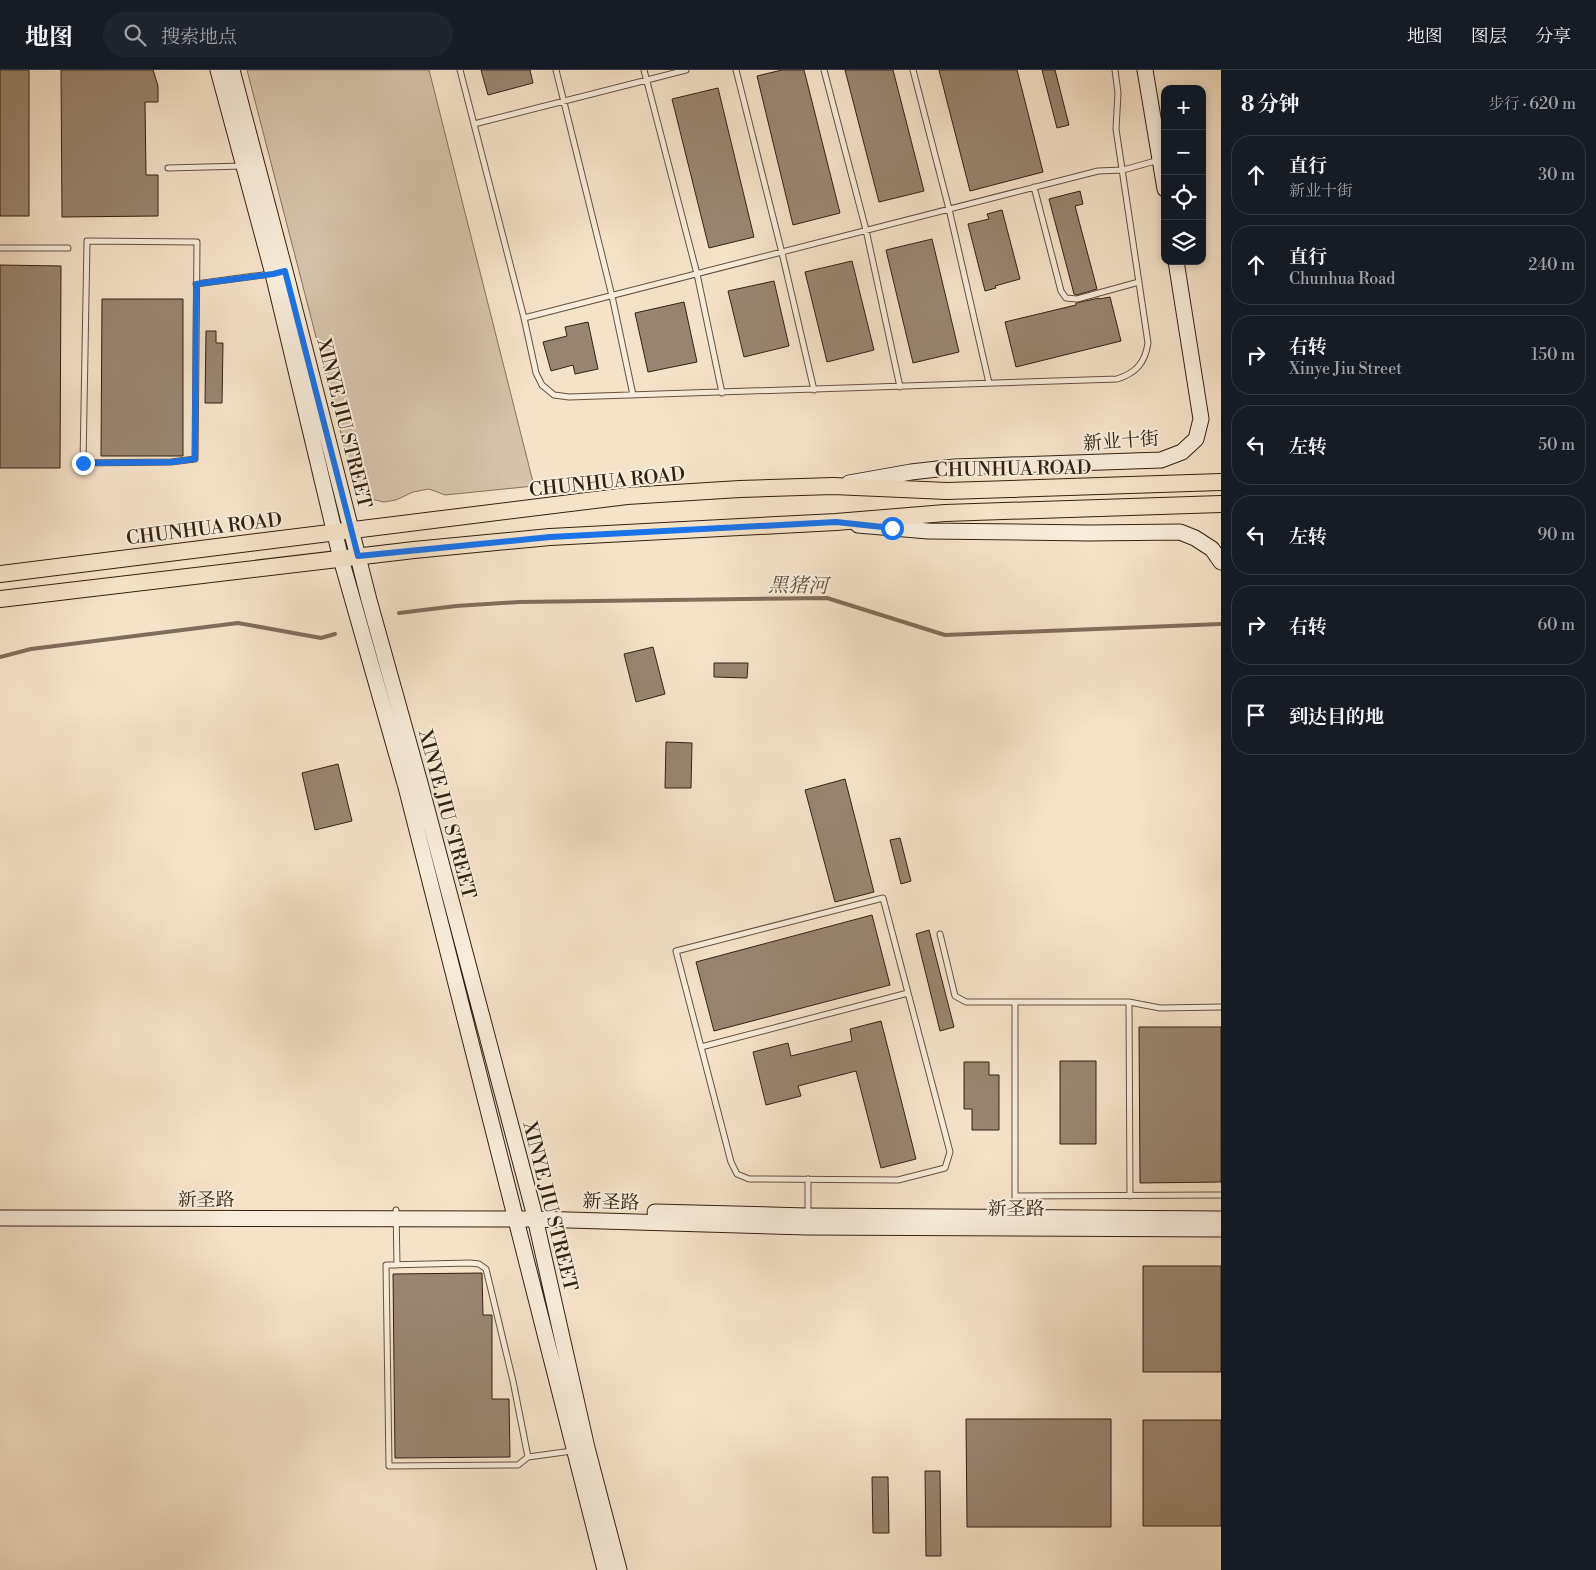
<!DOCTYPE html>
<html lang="zh">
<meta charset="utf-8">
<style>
:root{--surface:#171b24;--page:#20242c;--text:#f1f3f6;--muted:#9ea1a6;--line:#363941}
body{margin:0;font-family:"Libre Bodoni","Noto Serif SC",serif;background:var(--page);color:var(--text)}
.controls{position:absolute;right:15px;top:15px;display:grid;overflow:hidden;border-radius:10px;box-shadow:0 2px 8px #0003}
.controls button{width:45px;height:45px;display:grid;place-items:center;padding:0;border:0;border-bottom:1px solid var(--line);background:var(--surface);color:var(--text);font:25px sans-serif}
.stop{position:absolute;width:15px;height:15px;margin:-11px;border:4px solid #1a73e8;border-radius:50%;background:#fff}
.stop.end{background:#1a73e8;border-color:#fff;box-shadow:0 1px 5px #0008}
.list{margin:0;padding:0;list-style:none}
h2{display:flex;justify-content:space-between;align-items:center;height:65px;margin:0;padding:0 20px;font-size:21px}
h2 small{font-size:16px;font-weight:400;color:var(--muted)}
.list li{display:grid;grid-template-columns:32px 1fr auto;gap:15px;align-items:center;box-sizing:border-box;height:80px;margin:0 10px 10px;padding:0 10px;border:1px solid var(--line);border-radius:20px}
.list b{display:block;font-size:19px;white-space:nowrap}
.list p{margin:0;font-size:16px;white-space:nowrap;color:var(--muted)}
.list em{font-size:16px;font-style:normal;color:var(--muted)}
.icon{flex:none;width:28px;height:28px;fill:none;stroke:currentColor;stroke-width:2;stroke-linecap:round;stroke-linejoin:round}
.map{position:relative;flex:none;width:1221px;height:1500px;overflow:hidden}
header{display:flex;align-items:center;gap:30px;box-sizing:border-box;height:70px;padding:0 25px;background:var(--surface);border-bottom:1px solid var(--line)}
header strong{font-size:24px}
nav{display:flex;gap:28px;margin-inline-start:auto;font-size:18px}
.search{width:350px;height:45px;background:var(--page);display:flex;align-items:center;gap:12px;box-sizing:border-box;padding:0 18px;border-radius:28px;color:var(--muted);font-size:19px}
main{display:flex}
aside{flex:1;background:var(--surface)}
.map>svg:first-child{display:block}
</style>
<header>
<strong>地图</strong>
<div class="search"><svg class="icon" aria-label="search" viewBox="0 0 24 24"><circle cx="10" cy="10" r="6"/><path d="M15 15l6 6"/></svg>搜索地点</div>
<nav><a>地图</a><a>图层</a><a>分享</a></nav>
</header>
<main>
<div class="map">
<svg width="1221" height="1500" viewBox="0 0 1221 1500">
<rect width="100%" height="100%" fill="#f5e3c9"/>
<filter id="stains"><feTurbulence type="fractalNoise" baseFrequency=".004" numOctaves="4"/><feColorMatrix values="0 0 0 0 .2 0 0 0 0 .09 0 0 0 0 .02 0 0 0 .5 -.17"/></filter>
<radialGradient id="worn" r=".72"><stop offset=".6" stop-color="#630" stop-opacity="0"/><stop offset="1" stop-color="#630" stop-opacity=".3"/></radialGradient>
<path fill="#d4c2aa" stroke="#84715e" d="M247 0H429L534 416 445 425 429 419 413 422 396 430 384 432 367 428 354 414Z"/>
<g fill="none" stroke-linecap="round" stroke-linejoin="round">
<path stroke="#806d5a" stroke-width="4" d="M399 543 456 536 519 532 827 528 945 565 1221 554
M0 587 31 579 238 553 321 568 335 564"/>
</g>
<path fill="#988571" stroke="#342011" d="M0 0H29V146H0Z
M61 0H153L158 16V32H145L146 105H158V146L62 147Z
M481 0H530L533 13 488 25Z
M782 0H804L840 143 793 155 757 6Z
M845 0H893L924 121 879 132Z
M939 0H1017L1043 102 970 121Z
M1042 0H1055L1069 55 1057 58Z
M718 18 754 167 709 178 672 29Z
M1080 121 1083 134 1075 136 1097 219 1077 225 1074 224 1049 129Z
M1002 140 1020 209 995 216 996 218 985 221 968 154 989 149 987 144Z
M932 169 959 282 913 293 886 180Z
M852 191 874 280 827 292 805 202Z
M0 195 61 196 60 398H0Z
M774 211 789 276 744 287 728 221Z
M1110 227 1121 271 1016 297 1005 252 1076 235V233L1099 228V229Z
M102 229H183V386H101Z
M684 232 697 292 648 302 635 243Z
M588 252 598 299 575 304 573 295 551 301 543 272 567 266 565 257Z
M206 261H216V273H223L222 333H205Z
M653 577 665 624 636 632 624 584Z
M714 593H748L747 608 714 607Z
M666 672 692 673 691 718H665Z
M338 694 352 751 315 760 302 703Z
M845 709 874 822 835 832 805 720Z
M900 768 911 811 901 814 890 770Z
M872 845 890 915 714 961 696 892Z
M929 860 954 957 940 961 916 864Z
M881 951 916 1089 881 1098 856 1001 798 1016 801 1026 766 1035 753 982 788 973 791 986 852 971 850 959Z
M1139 957H1221V1112L1140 1113Z
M1060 991H1096V1074H1060Z
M964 992H989V1005H999V1060H972V1039H964Z
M1143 1196H1221V1302H1143Z
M482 1203 483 1245H492V1329H509L510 1387 395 1388 393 1204Z
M966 1349H1111V1457H967Z
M1143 1350H1221V1456H1143Z
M925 1401H940L941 1486H926Z
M872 1407H888L889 1463H873Z"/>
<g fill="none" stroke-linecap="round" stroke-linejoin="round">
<g stroke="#64513f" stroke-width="7">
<path id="lane" d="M460 0 524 248 536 303 542 315 554 325 569 327 1117 309C1136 303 1145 293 1148 273L1116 59 1118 23 1115 0
M556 0 612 226 633 325
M644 0 697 204 722 323
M736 0 782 183 814 320
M824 0 866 160 900 317
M913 0 949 139 989 313
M474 54 686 0
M168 98 243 96
M1034 117 1061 221 1066 228 1077 229 1139 212
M87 171 197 172 195 389 171 392 83 393Z
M0 178H68
M196 214 270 204
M524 248 1098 101 1123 100 1159 90
M883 828 950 1082 945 1098 898 1110 749 1109 737 1104 731 1092 676 881Z
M940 864 955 926 966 932H1129L1160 938 1221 937
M1015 932V1126L1221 1125
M1129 932 1130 1126
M701 977 908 923
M396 1140 397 1195
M808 1144V1109
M1015 1145V1126
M470 1193 479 1194 486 1199 513 1311 528 1387 518 1395 389 1396 386 1195Z
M528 1387 572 1381"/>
</g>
<g stroke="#342011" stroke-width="17">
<path id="secondary" d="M218 0 273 204 341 489 406 717 605 1500
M232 0 285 201 369 530 420 713 533 1139 587 1378 619 1500
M1145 0 1165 119
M849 413 911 402 955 397 1161 390 1182 382 1196 369 1201 349 1176 191
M858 455 928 461 1089 463 1180 462 1195 468 1212 479 1221 492
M655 1142 807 1146 1221 1149
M0 1148 535 1149 807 1157 1221 1159"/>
</g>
<g stroke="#342011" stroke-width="18">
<path id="primary" d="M0 504 627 426 740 419 833 416 947 421 1221 412
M0 529 414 480 550 467 836 452 945 443 1221 434"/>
</g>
<use href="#lane" stroke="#f8eddc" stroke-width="5"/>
<use href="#secondary" stroke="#f8eddc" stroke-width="15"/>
<use href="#primary" stroke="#f5e3c9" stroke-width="16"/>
</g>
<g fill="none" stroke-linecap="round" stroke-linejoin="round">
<path stroke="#1a73e8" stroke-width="6" d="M83 393 172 392 195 389 196 214 273 204 285 201 358 486 550 467 836 452 892 458"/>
</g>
<g text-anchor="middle" stroke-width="4" stroke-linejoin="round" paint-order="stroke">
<g font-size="19" fill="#342011" stroke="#f8eddc">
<text transform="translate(345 353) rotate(76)" y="7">XINYE JIU STREET</text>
<text transform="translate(1121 370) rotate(-4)" y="7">新业十街</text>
<text transform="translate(1013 398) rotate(-1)" y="7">CHUNHUA ROAD</text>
<text transform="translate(607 411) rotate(-6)" y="7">CHUNHUA ROAD</text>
<text transform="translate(204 458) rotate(-7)" y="7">CHUNHUA ROAD</text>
<text transform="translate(448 744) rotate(75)" y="7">XINYE JIU STREET</text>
<text x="206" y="1136">新圣路</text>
<text transform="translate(611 1131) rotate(2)" y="7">新圣路</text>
<text transform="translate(551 1136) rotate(76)" y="7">XINYE JIU STREET</text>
<text x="1016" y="1145">新圣路</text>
</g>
<g font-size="20" font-style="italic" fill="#604d3b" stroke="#f8eddc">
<text transform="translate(798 515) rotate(1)" y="7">黑猪河</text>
</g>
</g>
<rect width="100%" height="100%" filter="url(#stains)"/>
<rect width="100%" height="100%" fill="url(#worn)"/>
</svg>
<div class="controls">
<button>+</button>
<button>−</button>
<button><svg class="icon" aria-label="locate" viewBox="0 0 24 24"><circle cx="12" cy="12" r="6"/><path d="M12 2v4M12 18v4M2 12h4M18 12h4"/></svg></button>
<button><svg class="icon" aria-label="layers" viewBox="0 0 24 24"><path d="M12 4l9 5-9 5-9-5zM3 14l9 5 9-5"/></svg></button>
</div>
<div class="stop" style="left:892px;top:458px"></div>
<div class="stop end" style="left:83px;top:393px"></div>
</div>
<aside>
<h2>8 分钟<small>步行 · 620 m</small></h2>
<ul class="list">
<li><svg class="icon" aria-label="ahead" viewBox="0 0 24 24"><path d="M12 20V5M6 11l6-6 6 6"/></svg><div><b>直行</b><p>新业十街</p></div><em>30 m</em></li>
<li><svg class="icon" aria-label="ahead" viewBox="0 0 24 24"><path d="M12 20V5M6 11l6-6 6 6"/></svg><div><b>直行</b><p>Chunhua Road</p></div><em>240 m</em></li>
<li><svg class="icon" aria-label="right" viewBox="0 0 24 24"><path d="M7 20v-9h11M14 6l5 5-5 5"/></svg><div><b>右转</b><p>Xinye Jiu Street</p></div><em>150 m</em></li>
<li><svg class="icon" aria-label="left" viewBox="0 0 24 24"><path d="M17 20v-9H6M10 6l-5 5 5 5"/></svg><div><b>左转</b></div><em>50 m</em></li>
<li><svg class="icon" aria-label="left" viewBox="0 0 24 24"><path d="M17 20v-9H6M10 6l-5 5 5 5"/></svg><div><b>左转</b></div><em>90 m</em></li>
<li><svg class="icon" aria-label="right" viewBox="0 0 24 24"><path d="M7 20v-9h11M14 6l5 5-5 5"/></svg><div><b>右转</b></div><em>60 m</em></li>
<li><svg class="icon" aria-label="arrive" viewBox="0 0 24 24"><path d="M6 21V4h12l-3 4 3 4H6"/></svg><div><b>到达目的地</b></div></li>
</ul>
</aside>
</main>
